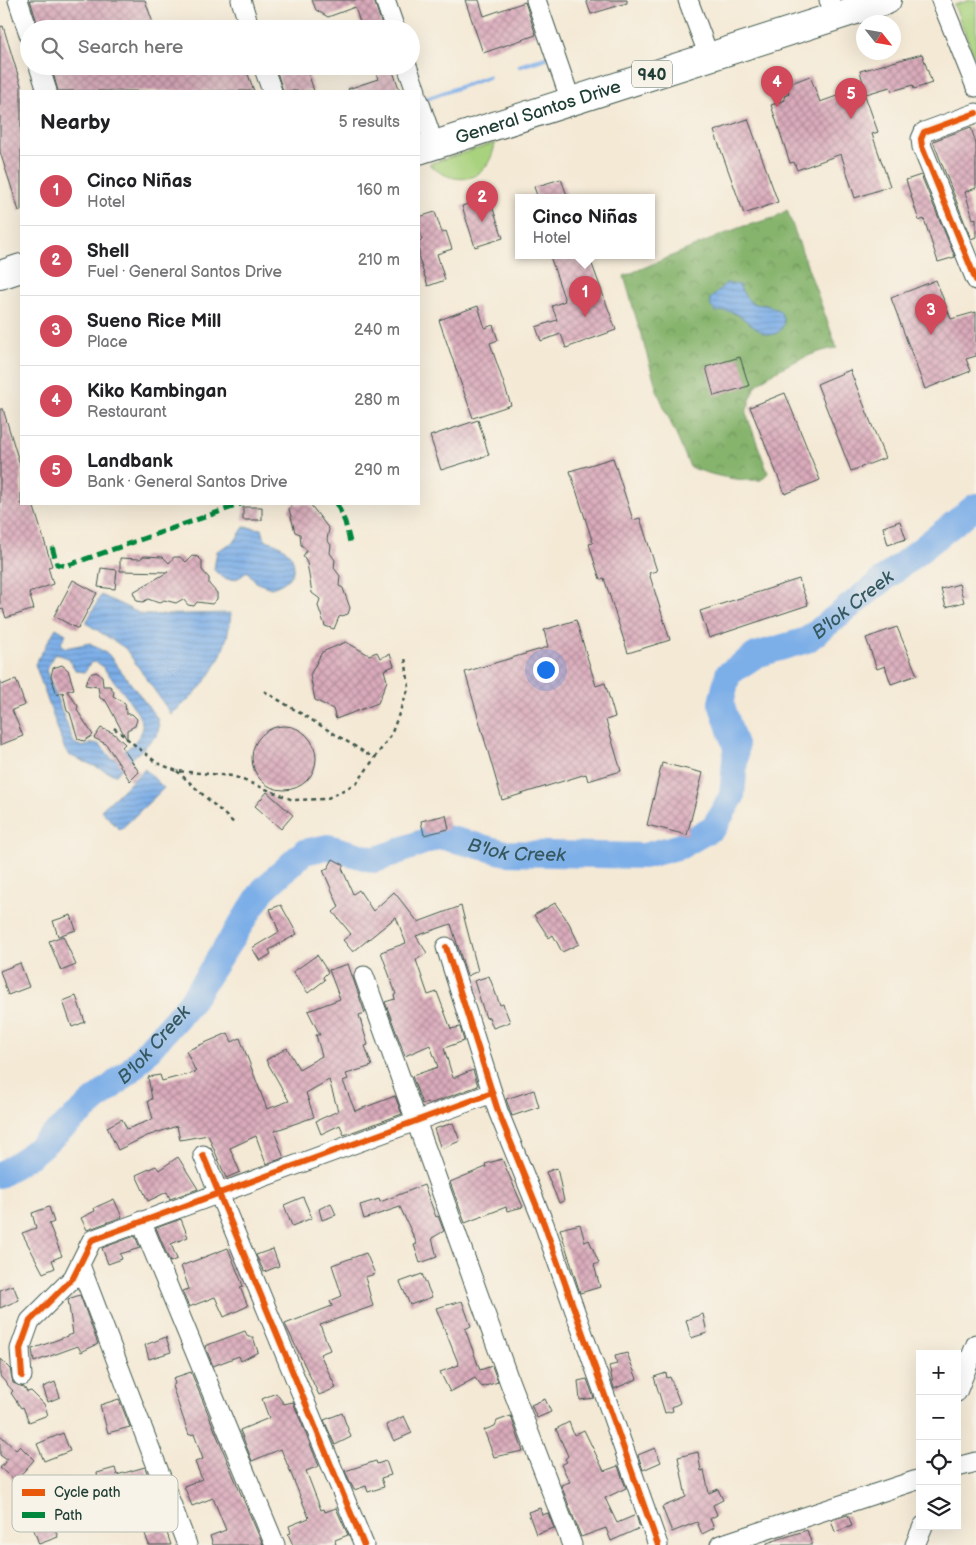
<!DOCTYPE html>
<meta charset="utf-8">
<style>
:root{--surface:#fff;--page:#f2f2f2;--text:#202124;--muted:#757577;--line:#e0e0e0;--accent:#d1495b}
body{margin:0;font-family:"Balsamiq Sans",sans-serif;background:var(--page);color:var(--text)}
.controls{position:absolute;right:15px;bottom:15px;display:grid;overflow:hidden;border-radius:0px;box-shadow:0 5px 20px #0002}
.controls button{width:45px;height:45px;display:grid;place-items:center;padding:0;border:0;border-bottom:1px solid var(--line);background:var(--surface);color:var(--text);font:25px sans-serif}
.compass{position:absolute;left:856px;top:15px;width:45px;height:45px;border-radius:50%;background:var(--surface);box-shadow:0 5px 20px #0002;rotate:121deg}
.you{position:absolute;left:545px;top:669px;width:18px;height:18px;margin:-12px;border:4px solid #fff;border-radius:50%;background:#1a73e8;box-shadow:0 0 0 8px #1a73e833}
.badge{display:grid;place-items:center;width:32px;height:32px;border-radius:50%;background:var(--accent);color:#fff;font-size:16px;font-weight:700}
.pin{position:absolute;translate:-50% -41px;filter:drop-shadow(0 1px 2px #0008)}
.pin::after{content:'';position:absolute;top:26px;width:18px;height:15px;background:inherit;clip-path:polygon(0 0,100% 0,50% 100%)}
.popup{position:absolute;left:515px;top:194px;width:140px;height:65px;box-sizing:border-box;display:grid;place-content:center;border-radius:0px;background:var(--surface);filter:drop-shadow(0 1px 4px #0005);font-size:16px;white-space:nowrap;color:var(--muted)}
.popup b{font-size:19px;color:var(--text)}
.popup::after{content:'';position:absolute;left:50%;top:100%;margin-left:-10px;border:10px solid transparent;border-top-color:var(--surface)}
.list{margin:0;padding:0;list-style:none}
h2{display:flex;justify-content:space-between;align-items:center;height:65px;margin:0;padding:0 20px;font-size:21px}
h2 small{font-size:16px;font-weight:400;color:var(--muted)}
.list li{display:grid;grid-template-columns:32px 1fr auto;gap:15px;align-items:center;box-sizing:border-box;height:70px;padding:0 20px;border-top:1px solid var(--line)}
.list b{display:block;font-size:19px;white-space:nowrap}
.list p{margin:0;font-size:16px;white-space:nowrap;color:var(--muted)}
.list em{font-size:16px;font-style:normal;color:var(--muted)}
.icon{flex:none;width:28px;height:28px;fill:none;stroke:currentColor;stroke-width:2;stroke-linecap:round;stroke-linejoin:round}
.map{position:relative;flex:none;width:976px;height:1545px;overflow:hidden}
.search{position:absolute;background:var(--surface);box-shadow:0 5px 20px #0002;left:20px;top:20px;width:400px;height:55px;display:flex;align-items:center;gap:12px;box-sizing:border-box;padding:0 18px;border-radius:28px;color:var(--muted);font-size:19px}
.panel{position:absolute;background:var(--surface);box-shadow:0 5px 20px #0002;left:20px;top:90px;width:400px;height:415px;border-radius:0px}
.map>svg:first-child{display:block}
</style>
<div class="map">
<svg width="976" height="1545" viewBox="0 0 976 1545">
<defs>
<pattern id="forest-crowns" width="20" height="18" patternUnits="userSpaceOnUse" patternTransform="scale(1.25)"><rect width="20" height="18" fill="#86b46d"/><path d="M2 6a3 3 0 1 1 6 0M12 15a3 3 0 1 1 6 0" fill="none" stroke="#6d945a"/></pattern>
<pattern id="water-rules" width="6" height="5" patternUnits="userSpaceOnUse" patternTransform="scale(1.25)"><rect width="6" height="5" fill="#7caee8"/><path d="M0 2.5h6" fill="none" stroke="#658fbd"/></pattern>
<pattern id="building-cross-hatch" width="8" height="8" patternUnits="userSpaceOnUse" patternTransform="scale(1.25)"><rect width="8" height="8" fill="#daaabb"/><path d="M0 0l8 8M0 8l8-8" fill="none" stroke="#b08c99"/></pattern>
</defs>
<rect width="100%" height="100%" fill="#f7f3e8"/>
<filter id="ink" filterUnits="userSpaceOnUse"><feTurbulence type="fractalNoise" baseFrequency=".02" numOctaves="2"/><feDisplacementMap in="SourceGraphic" scale="10" xChannelSelector="R" yChannelSelector="G"/><feConvolveMatrix kernelMatrix="1 2 1 2 8 2 1 2 1" color-interpolation-filters="sRGB"/></filter>
<filter id="wash" filterUnits="userSpaceOnUse"><feTurbulence type="fractalNoise" baseFrequency=".0096" numOctaves="4" result="noise"/><feDisplacementMap in="SourceGraphic" scale="20" xChannelSelector="R" yChannelSelector="G"/><feGaussianBlur stdDeviation="1.12" result="paint"/><feColorMatrix in="noise" values="0 0 0 0 0 0 0 0 0 0 0 0 0 0 0 0 0 1.4 0 .05"/><feComposite in="paint" operator="in"/></filter>
<g filter="url(#wash)">
<rect width="100%" height="100%" fill="#f4e9d5"/>
<path fill="#a9d27e" stroke="#648859" d="M971 0H976V61L954 5Z
M495 143C489 182 456 189 429 164Z"/>
<path fill="url(#forest-crowns)" stroke="#527850" fill-rule="evenodd" d="M787 210 837 348C816 350 774 369 758 384 752 390 749 405 746 413L768 473 761 480C735 481 714 476 690 467L658 393 624 276 741 227 774 218ZM739 286 746 300 758 305 762 304 773 307 760 331 751 322 728 310Z"/>
<path fill="url(#water-rules)" stroke="#4e768e" fill-rule="evenodd" d="M726 283 739 285C754 316 757 297 780 311 783 317 786 322 781 329 768 346 748 319 735 313 729 310 723 311 716 312L711 307 710 299Z
M244 527 262 529 265 540C298 547 306 578 271 588L257 583 247 571C237 583 222 582 214 569L217 551 235 541Z
M101 595 143 615 231 613C227 658 206 688 171 714L125 648 86 623Z
M56 628 66 634 61 643 65 648 90 643 109 655 157 718 159 727 157 735 115 775 69 755 65 750 35 664ZM57 654 68 658 76 671 85 672 90 663 96 662 101 665C110 677 148 718 142 731 137 742 124 752 115 759L111 758C102 746 98 738 83 747L74 743 46 670 53 656Z
M145 769 164 788 120 830 101 810Z"/>
<g fill="none" stroke-linecap="round" stroke-linejoin="round">
<path stroke="#7caee8" stroke-width="4.5" d="M520 66 546 58
M426 99 488 77"/>
<path stroke="#7caee8" stroke-width="26" id="s1" d="M0 1175 29 1156 131 1070 190 1003 263 890 304 852 328 847 375 860 439 836 506 853 644 856 681 846 714 827 732 796 736 748 721 703 728 674 756 655 807 640 976 506"/>
</g>
<g id="blocks">
<path fill="url(#building-cross-hatch)" d="M30 0H145L155 29H39Z
M312 0H374L382 25 379 26V29H362L355 7 328 17 316 10Z
M465 0H479L484 16 525 2 536 35 483 53Z
M586 0H627V3L591 14Z
M3 26 21 85V211H19L0 152V27Z
M922 54 932 83 914 89 913 85 892 91 890 87 866 94 860 71Z
M51 66H245L254 91H58Z
M275 66H306L314 91H283Z
M374 66H391L400 91H349L348 89 378 79Z
M810 76 820 102 862 87 878 132 872 134 890 186 855 198 841 154 797 170 794 162 790 163 771 105 785 100 784 96 789 94 786 85Z
M748 119 778 202 744 214 714 131Z
M971 127 976 144V188L965 192 973 219 976 218V237L971 239 933 141Z
M921 175 955 257 938 262 924 219 919 221 906 180Z
M561 179 568 198H538L534 187Z
M489 197 503 238 475 247 462 206Z
M435 212 442 233 446 231 452 249 437 254 445 280 428 286 419 259V241L422 240 419 229V217Z
M550 256H589L616 330 566 348 561 334 541 341 536 327 557 320 552 306 565 301Z
M936 280 951 319 976 312V356L966 359 971 371 925 389 891 298Z
M478 306 485 328 493 325 498 340 490 343 511 405 473 418 439 320Z
M740 357 749 386 714 396 706 367Z
M850 370 885 458 851 471 817 384Z
M785 393 820 480 785 494 750 407Z
M0 409H3L21 468V504H33L52 566 48 567 53 584 29 593 34 609 6 618 3 609 0 610Z
M478 420 489 455 441 470 430 436Z
M613 458 633 520 640 518 657 571 649 573 670 640 628 653 604 578 600 579 595 564 589 544 593 543 570 471Z
M292 504H310L329 529 327 540 331 545 330 553 335 560 334 568 340 576 339 586 343 588 350 608 348 614 339 617 334 629 325 626 318 606 320 599 312 593 307 563 303 556 307 550 301 545 300 534 295 532 289 509Z
M243 507H262V520H243Z
M900 521 906 539 888 545 883 527Z
M144 556 163 557 169 563 174 557H180L186 562 192 556 198 557 202 561V570L209 578V584L217 593V599L212 604 197 602 194 606 188 605 183 599 176 603 164 600 159 603 148 599 143 602 137 601 133 592 168 572 120 571V558L140 559Z
M101 568 117 570 115 589 98 587Z
M799 579 808 605 709 638 700 611Z
M73 580 97 593 78 629 54 616Z
M959 584 964 602 946 607 941 589Z
M576 620 596 686 605 683 615 717 606 720 621 771 588 781 586 774 502 800 465 672 548 647 544 630Z
M897 627 917 675 891 684 885 666 877 669 866 638Z
M346 642 369 655 377 652 380 658 390 654 394 666 384 670 387 681 378 703 336 719 333 709 315 700 310 675 322 652Z
M62 665 68 670 74 689 67 691 78 706 77 710 93 735 84 741 78 739 70 713 67 711 63 692 57 695 51 676 53 668Z
M96 672 102 676 103 686H110L114 692 113 696 125 703 126 714H132L137 719 135 726 127 730V740L106 701 100 698 98 687 85 685 90 674Z
M16 679 25 705 12 710 23 736 0 745V680L2 685Z
M252 758a32 32 0 1 1 64 0a32 32 0 1 1-64 0Z
M101 728 113 733 125 744 122 747 139 772 130 781 106 744 94 738Z
M662 763 703 773 687 835 647 825Z
M267 792 293 815 281 829 255 806Z
M446 815 449 829 424 835 421 821Z
M333 859 344 865 342 868 353 894 359 890 373 911 394 892 418 922 461 906 478 971 467 976 451 924 416 936 427 953 416 960 428 995 437 992 451 1029 460 1027 464 1041 444 1048 453 1078 473 1070 478 1086 429 1104 427 1102 422 1104 412 1076 438 1067 430 1045 405 1056 385 1002 395 999 394 995 396 994 381 952 406 943 396 917 353 952 343 940 351 934 333 912 339 907 323 870 328 868Z
M555 903 569 923 579 944 562 952 553 935 549 938 534 915Z
M281 905 297 934 269 950 271 954 260 961 252 948 279 932 270 909Z
M71 915 76 930 58 936 53 921Z
M63 936 76 965 61 971 49 941Z
M317 955 328 972 323 977 325 980 308 993 293 972Z
M20 963 29 987 8 995 0 971Z
M348 964 365 1013 359 1015 368 1045 365 1046 372 1066 346 1074 348 1079 343 1081 355 1111 395 1096 402 1114 344 1135 340 1125 321 1134 316 1121 338 1111 329 1080 306 1093 314 1117 274 1131 284 1158 266 1164 256 1136 230 1148 240 1172 226 1178 208 1135 180 1140 177 1126 147 1136 118 1150 107 1127 122 1119 127 1129 153 1119 148 1101 152 1099 148 1077 160 1075 162 1081 196 1072 186 1051 228 1033 232 1042 240 1038 267 1109 289 1101 266 1060 287 1048 299 1069 322 1056 316 1035H320L308 1011 340 999 329 970Z
M489 976 500 1005 503 1004 510 1022 493 1028 489 1017 486 1018 474 981Z
M76 996 85 1022 72 1027 63 1001Z
M534 1090 539 1107 512 1116 506 1099Z
M453 1123 460 1141 441 1149 434 1129Z
M178 1157 198 1189 170 1199 167 1192 148 1201 136 1175 156 1166 159 1170Z
M502 1159 523 1207 507 1211 506 1207 465 1223 450 1182 486 1167 485 1164Z
M557 1168 564 1201 559 1203 546 1172Z
M424 1185 436 1217 438 1216 444 1231 432 1238 437 1257 420 1263 414 1245 417 1244 400 1207 364 1219 360 1205 379 1199 380 1202Z
M303 1197 312 1218 292 1226 284 1205Z
M114 1199 122 1217 87 1230 81 1218 95 1211 94 1208Z
M331 1203 336 1215 322 1220 319 1209Z
M49 1207 54 1222 49 1224 62 1256 52 1260 55 1268 43 1273 22 1233 36 1228 32 1213Z
M181 1219 188 1237 171 1244 177 1259 170 1262 156 1228Z
M580 1224 585 1242 589 1240 599 1263 594 1265 600 1287 580 1293 560 1229Z
M135 1236 140 1248 120 1254 122 1259 108 1264 102 1248Z
M228 1248 243 1286 240 1287 248 1306 224 1317 215 1297 189 1307 182 1291 189 1289 181 1266Z
M273 1249 279 1266 264 1272 256 1255Z
M366 1253 375 1274 365 1277 373 1306 320 1325 330 1350 320 1354 336 1388 319 1395 285 1324 332 1306 330 1301 342 1296 332 1265Z
M422 1274 432 1297 410 1305 400 1282Z
M13 1285 19 1300 0 1308V1290Z
M80 1295 98 1344 81 1352 78 1346 34 1362 32 1349 73 1334 68 1299Z
M462 1301 471 1326 465 1329 480 1370 492 1366 498 1382 482 1387 475 1378 450 1392 440 1372 459 1365 436 1308Z
M703 1314 707 1333 691 1338 686 1320Z
M245 1331 248 1337H253L258 1352 241 1361 239 1356 213 1366 205 1346Z
M166 1337 171 1352 149 1359 145 1345Z
M627 1353 637 1379 614 1389 609 1366 617 1364 615 1356Z
M0 1359 10 1369 13 1383 24 1387 27 1392 31 1391 44 1404 48 1415 29 1422 23 1407 21 1408 11 1393 13 1391 0 1376Z
M191 1372 238 1487 263 1545H213L210 1536 226 1530 213 1498 192 1506 184 1486 202 1479 195 1462 203 1459 194 1434 189 1435 172 1386 175 1384 173 1378Z
M666 1373 667 1378 670 1377 680 1403 672 1407 673 1411 665 1413 654 1377Z
M587 1379 594 1398 580 1400 578 1381Z
M55 1382 60 1397 48 1402 43 1387Z
M276 1393 284 1404 293 1402 319 1466 306 1471 321 1510 324 1509 325 1512 336 1508 348 1535 335 1540 336 1545H293L288 1534 291 1533 289 1526 309 1518 281 1449 252 1461 240 1430 269 1418 262 1399Z
M119 1399 130 1427 108 1433 100 1405Z
M545 1399 551 1412 537 1418 531 1405Z
M342 1413 351 1437 335 1445 324 1420Z
M404 1416 412 1433 394 1441 386 1425Z
M511 1416 523 1451 494 1457 484 1430 495 1426 497 1421Z
M569 1422 574 1435 584 1430 604 1471 618 1466 626 1488 605 1498 617 1523 636 1515 640 1528 611 1541 606 1528 581 1537 561 1485 570 1482 561 1465 567 1462 565 1459 568 1456 556 1429Z
M63 1433 70 1451 44 1461 37 1444Z
M0 1435 16 1450 20 1446 34 1460 15 1481 0 1468 7 1460 0 1455Z
M655 1448 661 1462 643 1470 638 1455Z
M698 1452 701 1471 704 1470 709 1493 718 1489 723 1500 713 1505 717 1515 710 1519 714 1528 702 1534 697 1522 672 1532 662 1507 686 1497 678 1457Z
M376 1461 377 1464 386 1461 391 1475 381 1478 384 1487 368 1492 366 1486 354 1490 345 1471Z
M145 1467 154 1493 136 1498 133 1487 100 1496 96 1480 98 1479 97 1473 115 1468 117 1475Z
M540 1508 542 1515 548 1513 554 1528 536 1534 528 1512Z
M48 1510 58 1537 39 1544 29 1516Z
M848 1515 852 1526 835 1532 831 1520Z
M165 1527 171 1545H149L145 1534Z
M807 1530 812 1545H767V1543Z"/>
</g>
</g>
<g filter="url(#ink)">
<use href="#blocks" fill-opacity="0" stroke="#3f574c" stroke-width="1"/>
<g fill="none" stroke-linecap="round" stroke-linejoin="round">
<g stroke="#3f574c" stroke-width="21">
<path id="minor" d="M18 0 29 34
M241 0 250 29
M385 0 395 29
M536 0 566 87
M688 0 704 43
M829 0 830 2
M941 0 976 87
M39 66 47 91
M263 66 272 91
M407 66 416 91
M419 101 429 130
M976 113 924 132 921 139 922 147 976 280
M446 947 498 1111 544 1224 658 1545
M364 976 510 1383 572 1545
M203 1155 364 1545
M141 1221 275 1545
M80 1265 187 1545
M22 1376 20 1349 30 1321 73 1278 92 1240 492 1093
M957 1392 976 1344
M957 1467 976 1462
M720 1545 920 1479
M915 1545 923 1526"/>
</g>
<g stroke="#3f574c" stroke-width="30">
<g id="highway">
<path id="s2" d="M419 150 887 0"/>
<path d="M0 275 21 268"/>
</g>
</g>
<path stroke="#3f574c" stroke-width="2.5" stroke-dasharray="4 4" stroke-linecap="butt" d="M264 691 374 758
M114 728 157 763 177 771 233 776 293 800 326 799 357 783 391 735 409 687 405 657
M177 771 235 824"/>
<use href="#minor" stroke="#fff" stroke-width="19"/>
<use href="#highway" stroke="#fff" stroke-width="28"/>
<path stroke="#00873e" stroke-width="5" stroke-dasharray="10 5" stroke-linecap="butt" d="M337 504 345 522 351 546
M52 547 57 564 66 566 241 504"/>
<g stroke="#f7f3e8" stroke-width="9">
<path id="cycleway" d="M976 113 924 132 921 139 922 147 976 280
M446 947 498 1111 544 1224 658 1545
M203 1155 364 1545
M22 1376 20 1349 30 1321 73 1278 92 1240 492 1093"/>
</g>
<use href="#cycleway" stroke="#e8590c" stroke-width="6"/>
</g>
</g>
<g text-anchor="middle" stroke-width="5" stroke-linejoin="round" paint-order="stroke">
<rect fill="#f7f3e8" stroke="#60746a" stroke-width="1" x="632" y="60.5" width="40" height="27" rx="4"/>
<g font-size="16" font-weight="bold" fill="#1f3d34">
<text x="652" y="80">940</text>
</g>
<g font-size="18" fill="#1f3d34" stroke="#f7f3e8">
<text dy="6" stroke="none"><textPath href="#s2" startOffset="125">General Santos Drive</textPath></text>
</g>
<g font-size="19" font-style="italic" fill="#365961" stroke="#f7f3e8">
<text dy="7" stroke="none"><textPath href="#s1" startOffset="1179">B'lok Creek</textPath></text>
<text dy="7" stroke="none"><textPath href="#s1" startOffset="669">B'lok Creek</textPath></text>
<text dy="7" stroke="none"><textPath href="#s1" startOffset="202">B'lok Creek</textPath></text>
</g>
</g>
<rect x="12" y="1475" width="166" height="57" rx="8" fill="#f7f3e8" stroke="#b6bcb2" stroke-width="1"/>
<rect x="22" y="1489" width="23" height="7" fill="#e8590c"/>
<rect x="22" y="1512" width="23" height="6" fill="#00873e"/>
<g font-size="14" fill="#1f3d34">
<text x="54" y="1497">Cycle path</text>
<text x="54" y="1520">Path</text>
</g>
</svg>
<div class="controls">
<button>+</button>
<button>−</button>
<button><svg class="icon" aria-label="locate" viewBox="0 0 24 24"><circle cx="12" cy="12" r="6"/><path d="M12 2v4M12 18v4M2 12h4M18 12h4"/></svg></button>
<button><svg class="icon" aria-label="layers" viewBox="0 0 24 24"><path d="M12 4l9 5-9 5-9-5zM3 14l9 5 9-5"/></svg></button>
</div>
<svg class="compass" viewBox="-18 -18 36 36"><path d="M0-13l5 13h-10z" fill="#e53935"/><path d="M0 13l5-13h-10z" fill="#757577"/></svg>
<div class="you"></div>
<div class="pin badge" style="left:585px;top:317px">1</div>
<div class="popup"><b>Cinco Niñas</b>Hotel</div>
<div class="pin badge" style="left:482px;top:222px">2</div>
<div class="pin badge" style="left:931px;top:335px">3</div>
<div class="pin badge" style="left:777px;top:107px">4</div>
<div class="pin badge" style="left:851px;top:119px">5</div>
<div class="search"><svg class="icon" aria-label="search" viewBox="0 0 24 24"><circle cx="10" cy="10" r="6"/><path d="M15 15l6 6"/></svg>Search here</div>
<section class="panel">
<h2>Nearby<small>5 results</small></h2>
<ul class="list">
<li><span class="badge">1</span><div><b>Cinco Niñas</b><p>Hotel</p></div><em>160 m</em></li>
<li><span class="badge">2</span><div><b>Shell</b><p>Fuel · General Santos Drive</p></div><em>210 m</em></li>
<li><span class="badge">3</span><div><b>Sueno Rice Mill</b><p>Place</p></div><em>240 m</em></li>
<li><span class="badge">4</span><div><b>Kiko Kambingan</b><p>Restaurant</p></div><em>280 m</em></li>
<li><span class="badge">5</span><div><b>Landbank</b><p>Bank · General Santos Drive</p></div><em>290 m</em></li>
</ul>
</section>
</div>
